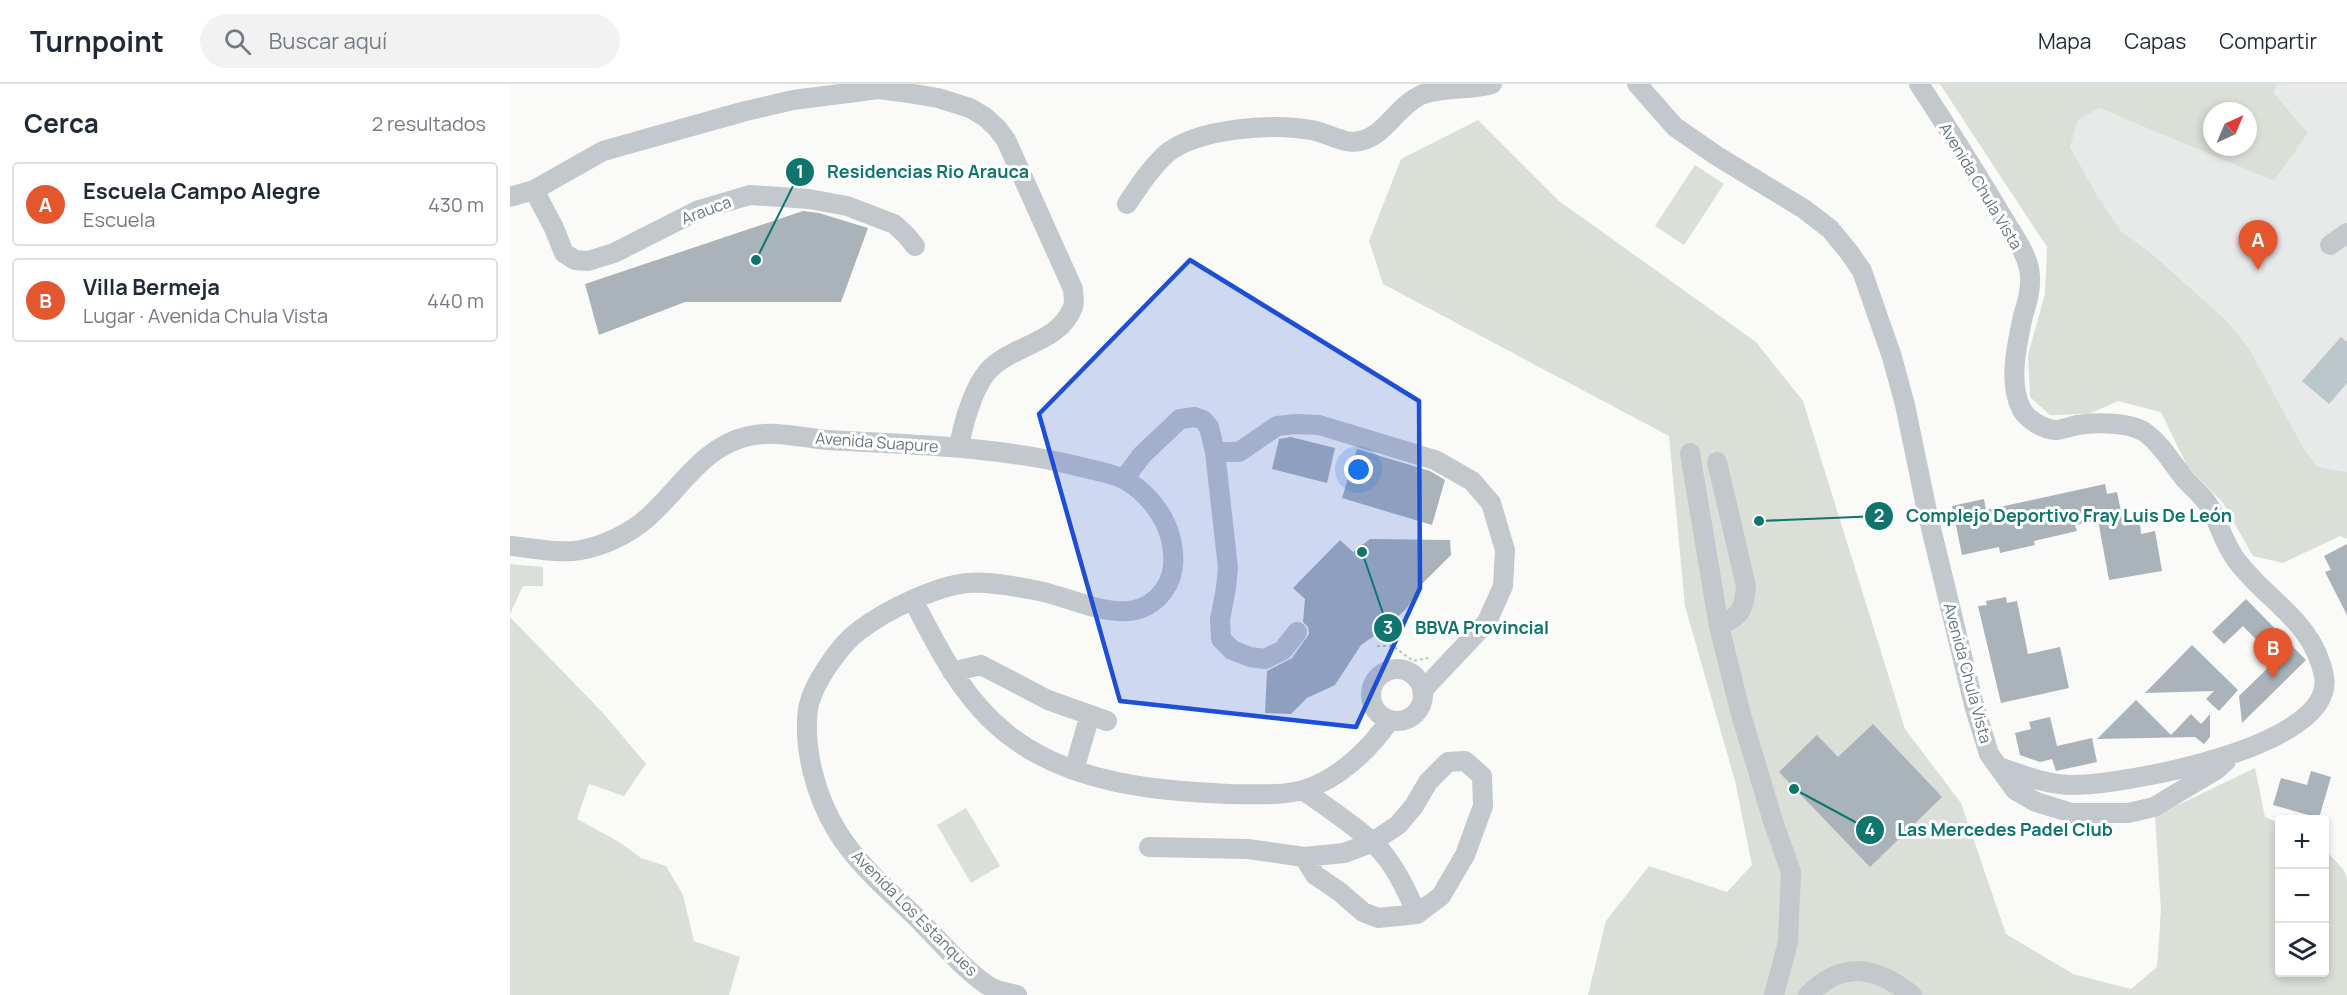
<!DOCTYPE html>
<html lang="es">
<meta charset="utf-8">
<style>
:root{--surface:#fff;--page:#f2f2f3;--text:#1f2937;--muted:#747a83;--line:#e0e1e3;--accent:#e4572e}
body{margin:0;font-family:Manrope,sans-serif;background:var(--page);color:var(--text)}
.controls{position:absolute;right:18px;bottom:18px;display:grid;overflow:hidden;border-radius:6px;box-shadow:0 3px 9px #0003}
.controls button{width:54px;height:54px;display:grid;place-items:center;padding:0;border:0;border-bottom:2px solid var(--line);background:var(--surface);color:var(--text);font:30px sans-serif}
.compass{position:absolute;left:1693px;top:18px;width:54px;height:54px;border-radius:50%;background:var(--surface);box-shadow:0 3px 9px #0003;rotate:44deg}
.you{position:absolute;left:849px;top:386px;width:21px;height:21px;margin:-15px;border:4px solid #fff;border-radius:50%;background:#1a73e8;box-shadow:0 0 0 9px #1a73e833}
.badge{display:grid;place-items:center;width:39px;height:39px;border-radius:50%;background:var(--accent);color:#fff;font-size:20px;font-weight:700}
.pin{position:absolute;translate:-50% -50px;filter:drop-shadow(0 2px 3px #0008)}
.pin::after{content:'';position:absolute;top:32px;width:21px;height:18px;background:inherit;clip-path:polygon(0 0,100% 0,50% 100%)}
.list{margin:0;padding:0;list-style:none}
h2{display:flex;justify-content:space-between;align-items:center;height:78px;margin:0;padding:0 24px;font-size:26px}
h2 small{font-size:20px;font-weight:400;color:var(--muted)}
.list li{display:grid;grid-template-columns:39px 1fr auto;gap:18px;align-items:center;box-sizing:border-box;height:84px;margin:0 12px 12px;padding:0 12px;border:2px solid var(--line);border-radius:6px}
.list b{display:block;font-size:22px;white-space:nowrap}
.list p{margin:0;font-size:20px;white-space:nowrap;color:var(--muted)}
.list em{font-size:20px;font-style:normal;color:var(--muted)}
.icon{flex:none;width:33px;height:33px;fill:none;stroke:currentColor;stroke-width:2;stroke-linecap:round;stroke-linejoin:round}
.map{position:relative;flex:none;width:1837px;height:911px;overflow:hidden}
header{display:flex;align-items:center;gap:36px;box-sizing:border-box;height:84px;padding:0 30px;background:var(--surface);border-bottom:2px solid var(--line)}
header strong{font-size:28px}
nav{display:flex;gap:33px;margin-inline-start:auto;font-size:21px}
.search{width:420px;height:54px;background:var(--page);display:flex;align-items:center;gap:15px;box-sizing:border-box;padding:0 21px;border-radius:33px;color:var(--muted);font-size:22px}
main{display:flex}
aside{flex:1;background:var(--surface)}
.map>svg:first-child{display:block}
</style>
<header>
<strong>Turnpoint</strong>
<div class="search"><svg class="icon" aria-label="search" viewBox="0 0 24 24"><circle cx="10" cy="10" r="6"/><path d="M15 15l6 6"/></svg>Buscar aquí</div>
<nav><a>Mapa</a><a>Capas</a><a>Compartir</a></nav>
</header>
<main>
<aside>
<h2>Cerca<small>2 resultados</small></h2>
<ul class="list">
<li><span class="badge">A</span><div><b>Escuela Campo Alegre</b><p>Escuela</p></div><em>430 m</em></li>
<li><span class="badge">B</span><div><b>Villa Bermeja</b><p>Lugar · Avenida Chula Vista</p></div><em>440 m</em></li>
</ul>
</aside>
<div class="map">
<svg width="1837" height="911" viewBox="0 0 1837 911">
<rect width="100%" height="100%" fill="#fafaf8"/>
<path fill="#e8e9e9" d="M1767 0H1837V388L1808 383 1794 365 1739 264 1716 236 1641 169 1611 147 1587 111 1560 63 1567 36 1589 24 1764 97 1798 49 1764 9Z"/>
<path fill="#dadfd7" fill-rule="evenodd" d="M1430 0H1767L1764 9 1798 49 1764 97 1589 24 1568 36 1560 63 1587 111 1611 147 1641 169 1716 236 1739 264 1794 365 1808 383 1837 388V455L1830 452 1773 479 1743 472 1713 419 1677 382 1651 328 1608 317 1579 330 1540 331 1520 313 1518 271 1535 210 1537 163ZM1702 27H1738V63H1702Z
M968 36 1049 117 1246 258 1293 317 1395 645 1451 719 1496 850 1563 890 1621 905 1647 883 1651 826 1645 732 1745 684 1755 733 1769 739 1770 888H1814L1815 766 1834 786 1837 794V911H1078L1096 837 1139 782 1217 808 1242 781 1225 697 1175 522 1159 352 873 200 859 157 891 75Z
M1185 81 1214 100 1174 161 1145 142Z
M0 480 33 483V502H13L0 530Z
M0 533 94 630 136 680 114 712 79 700 67 735 111 759 131 774 156 782 173 811 184 857 230 873 219 911H0Z
M456 724 490 782 461 799 427 741Z"/>
<path fill="#bbc7cb" d="M1831 253 1837 258V299L1819 320 1792 297Z"/>
<path fill="#aab3b9" d="M293 127 309 129 358 144 331 218H175L89 251 75 200Z
M781 353 825 364 817 399 762 385 769 355Z
M847 365 920 387 935 396 922 441 832 414Z
M1595 400 1597 410 1607 408 1614 442 1630 439 1631 450 1645 447 1652 487 1599 496 1588 436 1565 441 1567 447 1524 457 1525 461 1490 469 1489 463 1452 471 1442 422 1474 415 1476 426Z
M860 455 940 456 941 471 911 501 897 524 877 543 851 561 825 601 797 614 781 630 755 629 757 587 782 574 799 550 798 543 793 538 795 515 783 504 830 456 843 468Z
M1837 460V531L1815 488 1821 486 1814 472Z
M1496 513 1497 519 1507 517 1518 570 1550 563 1559 604 1491 619 1468 522 1477 521 1476 517Z
M1736 515 1796 576 1732 639 1729 612 1766 576 1733 542 1714 560 1702 548Z
M1682 561 1728 606 1709 627 1696 615 1704 607 1635 609Z
M1626 616 1661 651 1681 630 1691 640 1700 630V653L1694 660 1685 653 1587 655Z
M1540 633 1547 662 1582 654 1587 678 1546 687 1542 675 1530 678 1510 671 1505 649 1521 645 1519 638Z
M1363 640 1432 713 1360 783 1269 688 1307 651 1328 673Z
M1801 687 1821 693 1809 734 1763 721 1771 694 1797 701Z"/>
<g fill="none" stroke-linecap="round" stroke-linejoin="round">
<path stroke="#bbbfc2" stroke-width="2" stroke-dasharray="3 3" stroke-linecap="butt" d="M867 562H883L903 577 918 574"/>
<path stroke="#c3c8cc" stroke-width="20" d="M1127 0 1165 43 1207 72 1294 125 1320 145 1339 168 1352 187 1382 273 1395 321 1418 432 1464 621 1479 670 1505 706 1526 718 1562 729H1618L1644 723 1706 686 1716 677
M1409 0C1438 44 1466 89 1493 134 1503 151 1519 172 1520 192 1521 206 1517 219 1513 232 1507 260 1498 298 1511 324 1516 335 1533 345 1545 346 1552 346 1561 342 1568 341 1586 338 1621 338 1636 349 1652 361 1662 379 1674 394 1683 404 1695 413 1701 425 1710 442 1715 462 1727 477 1758 518 1803 537 1814 592 1827 663 1613 701 1563 701 1537 701 1513 691 1489 683
M24 106 44 144 54 169 65 176 78 177 104 169 189 126 240 111 299 115 337 122 384 140 396 151 405 162
M0 113 24 106 93 67 232 28 283 16 338 9 368 5 392 8 428 14 460 24 475 33 487 44 496 56 563 205C563 210 565 218 563 223 550 258 507 260 482 283 464 299 453 340 449 363
M617 120C629 102 640 85 656 70 687 44 763 39 801 46 816 48 834 61 850 57 875 52 887 22 911 11 933 2 960 7 982 0
M1820 161 1837 149
M705 368H729L767 342 786 340 809 341 925 376 962 397 981 419 995 466 993 502 977 538 912 607
M1180 369 1209 542 1230 627 1263 737 1281 788 1278 858 1264 911
M1207 378 1236 502C1234 526 1231 532 1209 542
M614 395 632 371 670 335 685 333 693 336 699 343 705 368 718 484 716 504 710 536 711 555 722 566 740 573 755 575 773 566 787 548
M0 462C23 464 49 470 71 466 93 462 119 450 136 435 170 406 192 362 239 352 265 346 292 354 318 356 403 361 489 362 571 383 586 387 604 389 617 397 637 409 654 430 660 452 665 471 666 490 654 506 624 549 569 515 529 507 509 503 479 497 458 499 426 502 376 526 350 546 330 560 302 601 298 625 293 665 306 713 327 747 347 780 380 808 408 835 428 855 459 892 484 905 491 908 500 909 507 911
M403 516C428 564 452 614 496 649 558 699 644 707 720 710 742 710 772 712 793 706 828 696 860 665 880 636
M861 611a26 26 0 1 1 52 0a26 26 0 1 1-52 0Z
M442 588 471 581 538 616 597 637
M564 686 580 631
M639 763 738 765 794 773 834 769 861 759 888 741 904 722 918 698 938 678 955 677 972 692 973 722 955 771 931 812 907 830C898 810 889 790 876 773 860 751 816 723 793 706
M794 773 805 791 830 808 853 828 868 834 907 830
M1298 911C1333 876 1365 882 1402 911"/>
</g>
<path fill="#1d4ed8" fill-opacity="0.2" stroke="#1d4ed8" stroke-width="4.5" stroke-linejoin="round" d="M680 176 909 317 910 504 846 643 610 617 529 330Z"/>
<g text-anchor="middle" stroke-width="6" stroke-linejoin="round" paint-order="stroke">
<g font-size="16" fill="#657683" stroke="#fff">
<text transform="translate(1471 102) rotate(59)" y="6">Avenida Chula Vista</text>
<text transform="translate(196 126) rotate(-21)" y="6">Arauca</text>
<text transform="translate(367 358) rotate(4)" y="6">Avenida Suapure</text>
<text transform="translate(1458 589) rotate(75)" y="6">Avenida Chula Vista</text>
<text transform="translate(405 829) rotate(45)" y="6">Avenida Los Estanques</text>
</g>
</g>
<path fill="none" stroke="#0f766e" stroke-width="2" d="M246 176L290 88M1249 437L1369 432M852 468L878 544M1284 705L1360 746"/>
<g fill="#0f766e" stroke="#fff" stroke-width="2">
<circle cx="246" cy="176" r="6"/>
<circle cx="1249" cy="437" r="6"/>
<circle cx="852" cy="468" r="6"/>
<circle cx="1284" cy="705" r="6"/>
<circle cx="290" cy="88" r="15"/>
<circle cx="1369" cy="432" r="15"/>
<circle cx="878" cy="544" r="15"/>
<circle cx="1360" cy="746" r="15"/>
</g>
<g font-size="18" text-anchor="middle" font-weight="bold" fill="#fff">
<text x="290" y="94">1</text>
<text x="1369" y="438">2</text>
<text x="878" y="550">3</text>
<text x="1360" y="752">4</text>
</g>
<g font-size="18" text-anchor="middle" font-weight="bold" fill="#0f766e" stroke="#fff" stroke-width="6" stroke-linejoin="round" paint-order="stroke">
<text x="418" y="94">Residencias Rio Arauca</text>
<text x="1559" y="438">Complejo Deportivo Fray Luis De León</text>
<text x="972" y="550">BBVA Provincial</text>
<text x="1495" y="752">Las Mercedes Padel Club</text>
</g>
</svg>
<div class="controls">
<button>+</button>
<button>−</button>
<button><svg class="icon" aria-label="layers" viewBox="0 0 24 24"><path d="M12 4l9 5-9 5-9-5zM3 14l9 5 9-5"/></svg></button>
</div>
<svg class="compass" viewBox="-18 -18 36 36"><path d="M0-13l5 13h-10z" fill="#e53935"/><path d="M0 13l5-13h-10z" fill="#747a83"/></svg>
<div class="you"></div>
<div class="pin badge" style="left:1748px;top:186px">A</div>
<div class="pin badge" style="left:1763px;top:594px">B</div>
</div>
</main>
